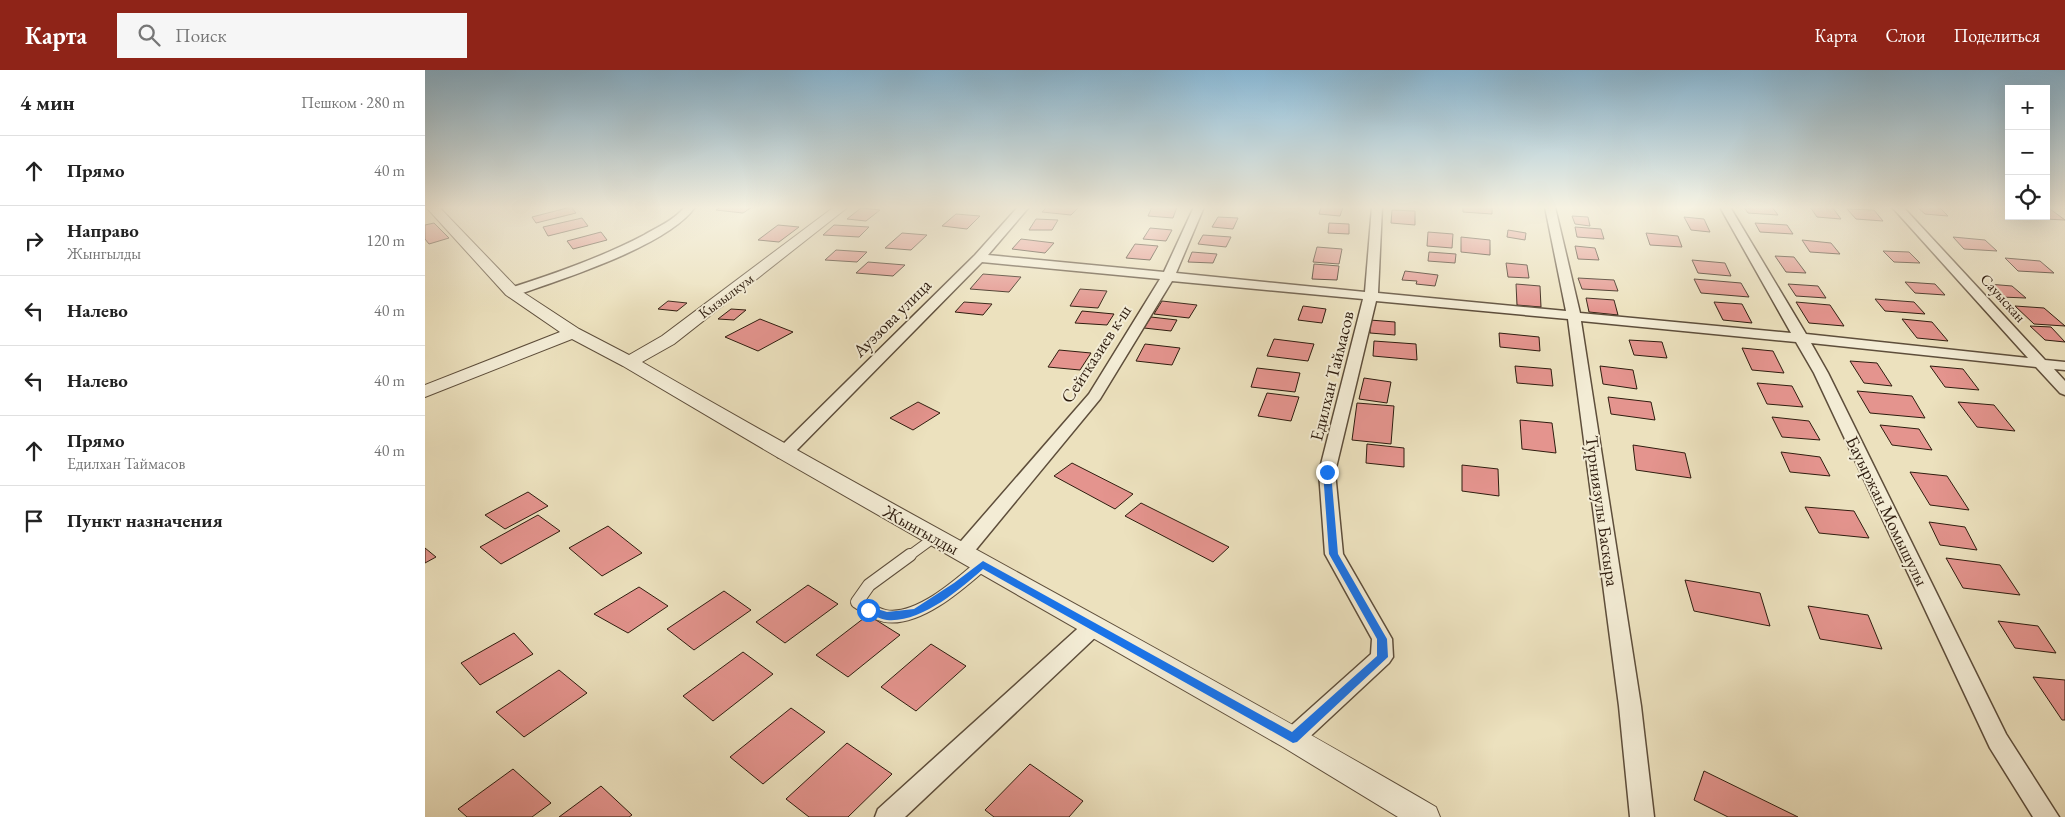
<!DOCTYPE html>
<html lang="ru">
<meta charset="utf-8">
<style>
:root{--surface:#fff;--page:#f6f6f6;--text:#222;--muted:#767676;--line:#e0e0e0;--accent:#8f2418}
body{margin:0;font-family:"EB Garamond",serif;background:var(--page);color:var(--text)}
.controls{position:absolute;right:15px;top:15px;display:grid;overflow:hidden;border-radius:0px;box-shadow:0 5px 20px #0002}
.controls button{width:45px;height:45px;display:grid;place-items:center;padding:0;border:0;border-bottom:1px solid var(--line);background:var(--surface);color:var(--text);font:25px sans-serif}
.stop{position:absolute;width:15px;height:15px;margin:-11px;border:4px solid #1a73e8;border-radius:50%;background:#fff}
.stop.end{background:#1a73e8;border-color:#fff;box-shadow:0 1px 5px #0008}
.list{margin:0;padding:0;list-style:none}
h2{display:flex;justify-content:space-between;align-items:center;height:65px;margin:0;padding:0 20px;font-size:21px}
h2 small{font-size:16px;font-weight:400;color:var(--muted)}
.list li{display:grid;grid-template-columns:32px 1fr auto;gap:15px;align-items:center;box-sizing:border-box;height:70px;padding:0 20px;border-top:1px solid var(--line)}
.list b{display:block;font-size:19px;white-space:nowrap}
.list p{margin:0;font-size:16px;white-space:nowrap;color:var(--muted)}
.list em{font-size:16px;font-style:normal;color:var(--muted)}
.icon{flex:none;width:28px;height:28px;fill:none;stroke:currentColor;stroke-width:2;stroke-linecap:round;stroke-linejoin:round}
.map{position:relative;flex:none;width:1640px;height:747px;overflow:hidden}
header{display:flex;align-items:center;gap:30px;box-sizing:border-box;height:70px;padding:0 25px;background:var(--accent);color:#fff}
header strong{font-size:24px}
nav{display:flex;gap:28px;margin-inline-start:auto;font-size:18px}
.search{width:350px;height:45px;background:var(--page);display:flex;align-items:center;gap:12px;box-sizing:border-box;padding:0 18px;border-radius:0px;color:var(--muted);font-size:19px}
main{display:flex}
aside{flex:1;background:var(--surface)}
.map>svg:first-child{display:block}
</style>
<header>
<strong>Карта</strong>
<div class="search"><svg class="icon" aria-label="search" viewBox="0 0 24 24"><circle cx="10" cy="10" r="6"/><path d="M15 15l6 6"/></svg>Поиск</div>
<nav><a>Карта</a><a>Слои</a><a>Поделиться</a></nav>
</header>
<main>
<aside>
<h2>4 мин<small>Пешком · 280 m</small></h2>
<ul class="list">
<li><svg class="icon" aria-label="ahead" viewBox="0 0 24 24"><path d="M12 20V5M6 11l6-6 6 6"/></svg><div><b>Прямо</b></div><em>40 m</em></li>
<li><svg class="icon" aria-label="right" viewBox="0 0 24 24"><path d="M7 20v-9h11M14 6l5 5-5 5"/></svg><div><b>Направо</b><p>Жынгылды</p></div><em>120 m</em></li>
<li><svg class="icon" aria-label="left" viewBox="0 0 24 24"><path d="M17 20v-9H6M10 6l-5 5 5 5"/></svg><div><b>Налево</b></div><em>40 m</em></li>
<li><svg class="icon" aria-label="left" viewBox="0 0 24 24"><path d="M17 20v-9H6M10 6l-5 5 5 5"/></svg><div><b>Налево</b></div><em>40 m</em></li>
<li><svg class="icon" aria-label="ahead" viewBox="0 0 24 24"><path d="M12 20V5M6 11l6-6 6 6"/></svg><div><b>Прямо</b><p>Едилхан Таймасов</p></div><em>40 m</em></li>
<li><svg class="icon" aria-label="arrive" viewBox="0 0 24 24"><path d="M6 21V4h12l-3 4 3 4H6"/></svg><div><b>Пункт назначения</b></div></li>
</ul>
</aside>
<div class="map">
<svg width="1640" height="747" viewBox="0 0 1640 747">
<rect width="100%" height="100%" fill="#ece1be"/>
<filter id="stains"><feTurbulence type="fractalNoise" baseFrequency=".004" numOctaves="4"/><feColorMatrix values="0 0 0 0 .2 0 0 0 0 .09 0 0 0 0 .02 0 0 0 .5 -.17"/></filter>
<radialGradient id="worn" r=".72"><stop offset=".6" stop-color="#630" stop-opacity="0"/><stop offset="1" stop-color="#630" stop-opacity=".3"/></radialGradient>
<path fill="#e4948e" stroke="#2f1d0f" d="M146 137 151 143 111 153 107 147Z
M296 137H327L318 143 291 140Z
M622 137H654L646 145 617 142Z
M727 137H752L748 148 723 146Z
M896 137H918L915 146 894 144Z
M1038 137H1067V144L1038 142Z
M1319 137H1347L1353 145 1323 143Z
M1385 137H1407L1416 149 1392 147Z
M1492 137H1514L1523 146 1500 144Z
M436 138 455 140 441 151 422 149Z
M1621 138 1625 139 1640 150 1619 149 1616 146H1621Z
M1422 139 1449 140 1458 151 1431 149Z
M967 140 990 141V155L966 153Z
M531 144 555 146 542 159 517 156Z
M1147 146 1163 147 1165 156 1150 154Z
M793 147 813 148 808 159 787 157Z
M1259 147 1279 149 1285 162 1266 160Z
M157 148 163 156 123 166 118 157Z
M611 149 633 150 627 160H604Z
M9 153 24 168 4 174 0 169V155Z
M904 153 924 154V164L903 163Z
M1330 153 1362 155 1368 164 1335 162Z
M353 155 374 157 354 172 333 170Z
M409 155 444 157 434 167 398 165Z
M1150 157 1176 159 1179 169 1152 167Z
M725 158 747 160 741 171 718 169Z
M1083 160 1101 163 1100 170 1082 167Z
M176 162 182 170 148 179 142 171Z
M1003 162 1028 164 1027 178 1002 176Z
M477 163 502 165 486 180 460 178Z
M1221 163 1253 166 1257 177 1225 175Z
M778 165 806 167 801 177 773 174Z
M1036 167 1065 170V185L1036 182Z
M1528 167 1560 170 1572 181 1539 179Z
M596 169 629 173 620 183 587 179Z
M1377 170 1406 173 1415 184 1385 182Z
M710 174 733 176 725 190 701 188Z
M1150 176 1170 178 1174 190 1153 189Z
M892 177 917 179 914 194 888 192Z
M411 180 442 182 432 192 400 190Z
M1458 181 1484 182 1495 193 1469 192Z
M767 182 792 184 788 193 763 192Z
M1004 182 1031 184 1030 193 1003 191Z
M1350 186 1369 187 1381 203 1361 202Z
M1580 188 1615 191 1629 203 1593 201Z
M1267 190 1300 193 1306 206 1273 203Z
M443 192 480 195 468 206 431 203Z
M1081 193 1102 195 1104 208 1083 207Z
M889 194 914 196 912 210 887 209Z
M980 201 1013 205 1010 216 991 214 992 211 977 210Z
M558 204 596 207 584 222 545 219Z
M1153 208 1189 210 1193 221 1157 219Z
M1269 209 1316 213 1324 227 1276 223Z
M1480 212 1510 214 1520 225 1490 223Z
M1091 214 1115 216 1116 237 1092 235Z
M1363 214 1393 216 1401 228 1371 226Z
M1563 214 1587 216 1601 228 1576 227Z
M655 219 682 221 673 238 645 236Z
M1161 228 1189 230 1193 245 1164 242Z
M1450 229 1489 232 1500 244 1460 241Z
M243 231 262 233 252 241 233 239Z
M737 231 772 235 764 248 729 244Z
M539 232 567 234 558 245 530 242Z
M1289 232 1317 234 1327 253 1298 250Z
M1371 232 1405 235 1419 256 1384 253Z
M878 236 901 239 897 253 873 250Z
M1590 236 1619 238 1640 256 1609 254Z
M306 239 321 240 309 250 293 249Z
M657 241 689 244 682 255 650 253Z
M726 247 752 250 746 261 719 258Z
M335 249 368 262 333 281 300 267Z
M1477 249 1507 252 1523 271 1492 268Z
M945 250 970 252V265L945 263Z
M1605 256 1626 257 1640 272 1620 270Z
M1074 263 1114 267 1115 281 1075 277Z
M849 269 889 274 883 291 842 286Z
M1204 270 1237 272 1242 288 1209 285Z
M949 271 991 274 992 290 948 286Z
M720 274 755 278 747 295 711 291Z
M1317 278 1348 281 1359 303 1327 300Z
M634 280 666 283 655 300 623 297Z
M1425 291 1452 293 1467 316 1439 313Z
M1090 296 1126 299 1128 316 1092 313Z
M1175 296 1208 300 1212 319 1178 314Z
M1505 296 1538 299 1554 320 1520 317Z
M832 298 875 303 870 322 826 317Z
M939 308 966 312 962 333 934 329Z
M1332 313 1367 316 1378 337 1342 334Z
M1432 321 1487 326 1500 348 1445 343Z
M842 323 874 327 866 351 833 346Z
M1183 327 1226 332 1230 350 1186 344Z
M493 332 515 343 488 360 465 348Z
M1533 332 1569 335 1590 361 1552 357Z
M932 333 969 336 966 374 927 370Z
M1347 347 1384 351 1395 370 1357 367Z
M1095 350 1127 353 1131 383 1097 379Z
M1455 355 1494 359 1507 380 1467 375Z
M942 374 979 378V397L941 393Z
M1208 375 1260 383 1266 408 1211 400Z
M1356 382 1395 387 1405 406 1365 402Z
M647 393 708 424 690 439 629 406Z
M1037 395 1073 399 1074 426 1037 421Z
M1485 402 1522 406 1544 440 1505 435Z
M103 422 123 436 80 459 60 445Z
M716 433 804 477 788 492 700 446Z
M1380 437 1429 441 1444 468 1394 463Z
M113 445 135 461 76 494 55 477Z
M1504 452 1540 457 1552 480 1515 475Z
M183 456 217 483 177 506 144 478Z
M0 478 11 487 0 493Z
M1521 488 1575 495 1595 525 1538 518Z
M1260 510 1335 523 1345 556 1269 541Z
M383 515 413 534 360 573 331 552Z
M214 517 243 536 203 563 169 544Z
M299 521 326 540 269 580 242 559Z
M1383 536 1443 545 1457 579 1395 569Z
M443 545 475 565 423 607 391 585Z
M1573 551 1613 556 1631 583 1590 578Z
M89 563 108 584 55 615 36 593Z
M506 574 541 596 491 641 456 617Z
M318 582 348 604 288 651 258 626Z
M134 600 162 623 99 667 71 642Z
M1608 607 1640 610V650H1637Z
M366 638 400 662 338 714 305 687Z
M422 673 467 704 423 747H384L361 729Z
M605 694 658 731 644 747H569L560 740Z
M88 699 126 733 107 747H42L33 739Z
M1279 701 1373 747H1303L1269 730Z
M176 716 207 745 204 747H134Z"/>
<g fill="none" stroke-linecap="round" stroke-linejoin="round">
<g stroke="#5e4e3b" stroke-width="11">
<path id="service-far1" d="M484 486 510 467"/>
</g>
<g stroke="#5e4e3b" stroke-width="14">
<path id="service" d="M485 485 444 515 432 532C440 537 450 544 460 546 493 552 535 514 558 494"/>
</g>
<g stroke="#5e4e3b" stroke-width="3">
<path id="minor" d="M260 137H270C243 176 137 209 92 225L87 226 81 222 82 219C129 204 175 188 219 165 233 157 249 150 260 137Z
M593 137H604L563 185 739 202 769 137H779L751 203 940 222 947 137H957L953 223 1141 241 1120 137H1130L1155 243 1366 263 1295 137H1305L1381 264 1603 288 1467 137H1478L1620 290 1640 292V300L1629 299 1640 311V325L1635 323 1611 297 1386 273 1403 303 1581 664 1634 747H1608L1565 678 1389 303 1371 272 1156 251 1216 636 1229 747H1205L1194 636 1143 249 951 231 910 402 918 484 967 569 968 587 964 593 876 675 868 678 860 675 856 668 860 661 946 584 947 569 900 484 894 402 938 229 747 211 675 329 544 488 537 490 530 488 528 483 530 478 664 324 735 209 557 192 365 387 359 388 353 387 351 383 353 379 550 185Z
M668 549 675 551 678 557 675 563 480 747H450L453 739 661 551Z"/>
</g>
<g stroke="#5e4e3b" stroke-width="2">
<path id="tertiary" d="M1 137H14L93 219 154 259 204 285 237 266 409 137H423L249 274 217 292C479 444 749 584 1011 737L1015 747H973L858 677 352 387 198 296 147 269 0 327V315L135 262 81 225Z"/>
</g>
<use href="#service-far1" stroke="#f3ecd5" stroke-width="9"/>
<use href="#service" stroke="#f3ecd5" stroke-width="12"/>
<use href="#minor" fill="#f3ecd5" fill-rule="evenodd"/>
<use href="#tertiary" fill="#f3ecd5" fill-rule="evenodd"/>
</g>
<linearGradient id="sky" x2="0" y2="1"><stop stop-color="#88b7d4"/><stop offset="0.57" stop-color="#f6f2e2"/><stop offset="1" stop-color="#f6f2e2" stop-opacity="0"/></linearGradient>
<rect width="1640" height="241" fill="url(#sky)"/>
<path fill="#1a73e8" d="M902 399 906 402 913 484 962 569 963 587 872 672 868 673 558 499C534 520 496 553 462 550 455 549 447 545 440 542L438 540 443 536 462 542 489 539 529 513 558 491 867 662 952 586V569L904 484 898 402Z"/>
<g text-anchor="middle" stroke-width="4" stroke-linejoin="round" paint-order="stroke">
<g font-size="15" fill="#2f1d0f" stroke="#f3ecd5">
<text transform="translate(301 226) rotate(-37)" y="5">Кызылкум</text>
<text transform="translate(1578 228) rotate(48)" y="5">Сауыскан</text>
</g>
<g font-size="18" fill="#2f1d0f" stroke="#f3ecd5">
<text transform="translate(467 248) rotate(-45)" y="6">Ауэзова улица</text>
<text transform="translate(671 284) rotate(-57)" y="6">Сейтказиев к-ш</text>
<text transform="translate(907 306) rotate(-76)" y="6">Едилхан Таймасов</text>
<text transform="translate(1177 441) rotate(82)" y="6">Турниязулы Баскыра</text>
<text transform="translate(1462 441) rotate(64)" y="6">Бауыржан Момышулы</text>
<text transform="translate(496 460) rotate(29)" y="6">Жынгылды</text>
</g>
</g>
<rect width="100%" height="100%" filter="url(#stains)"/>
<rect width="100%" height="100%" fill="url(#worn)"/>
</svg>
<div class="controls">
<button>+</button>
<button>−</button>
<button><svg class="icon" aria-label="locate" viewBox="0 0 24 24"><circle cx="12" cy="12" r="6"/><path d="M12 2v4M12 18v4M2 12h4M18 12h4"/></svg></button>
</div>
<div class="stop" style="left:443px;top:540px"></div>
<div class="stop end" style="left:902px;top:402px"></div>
</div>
</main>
